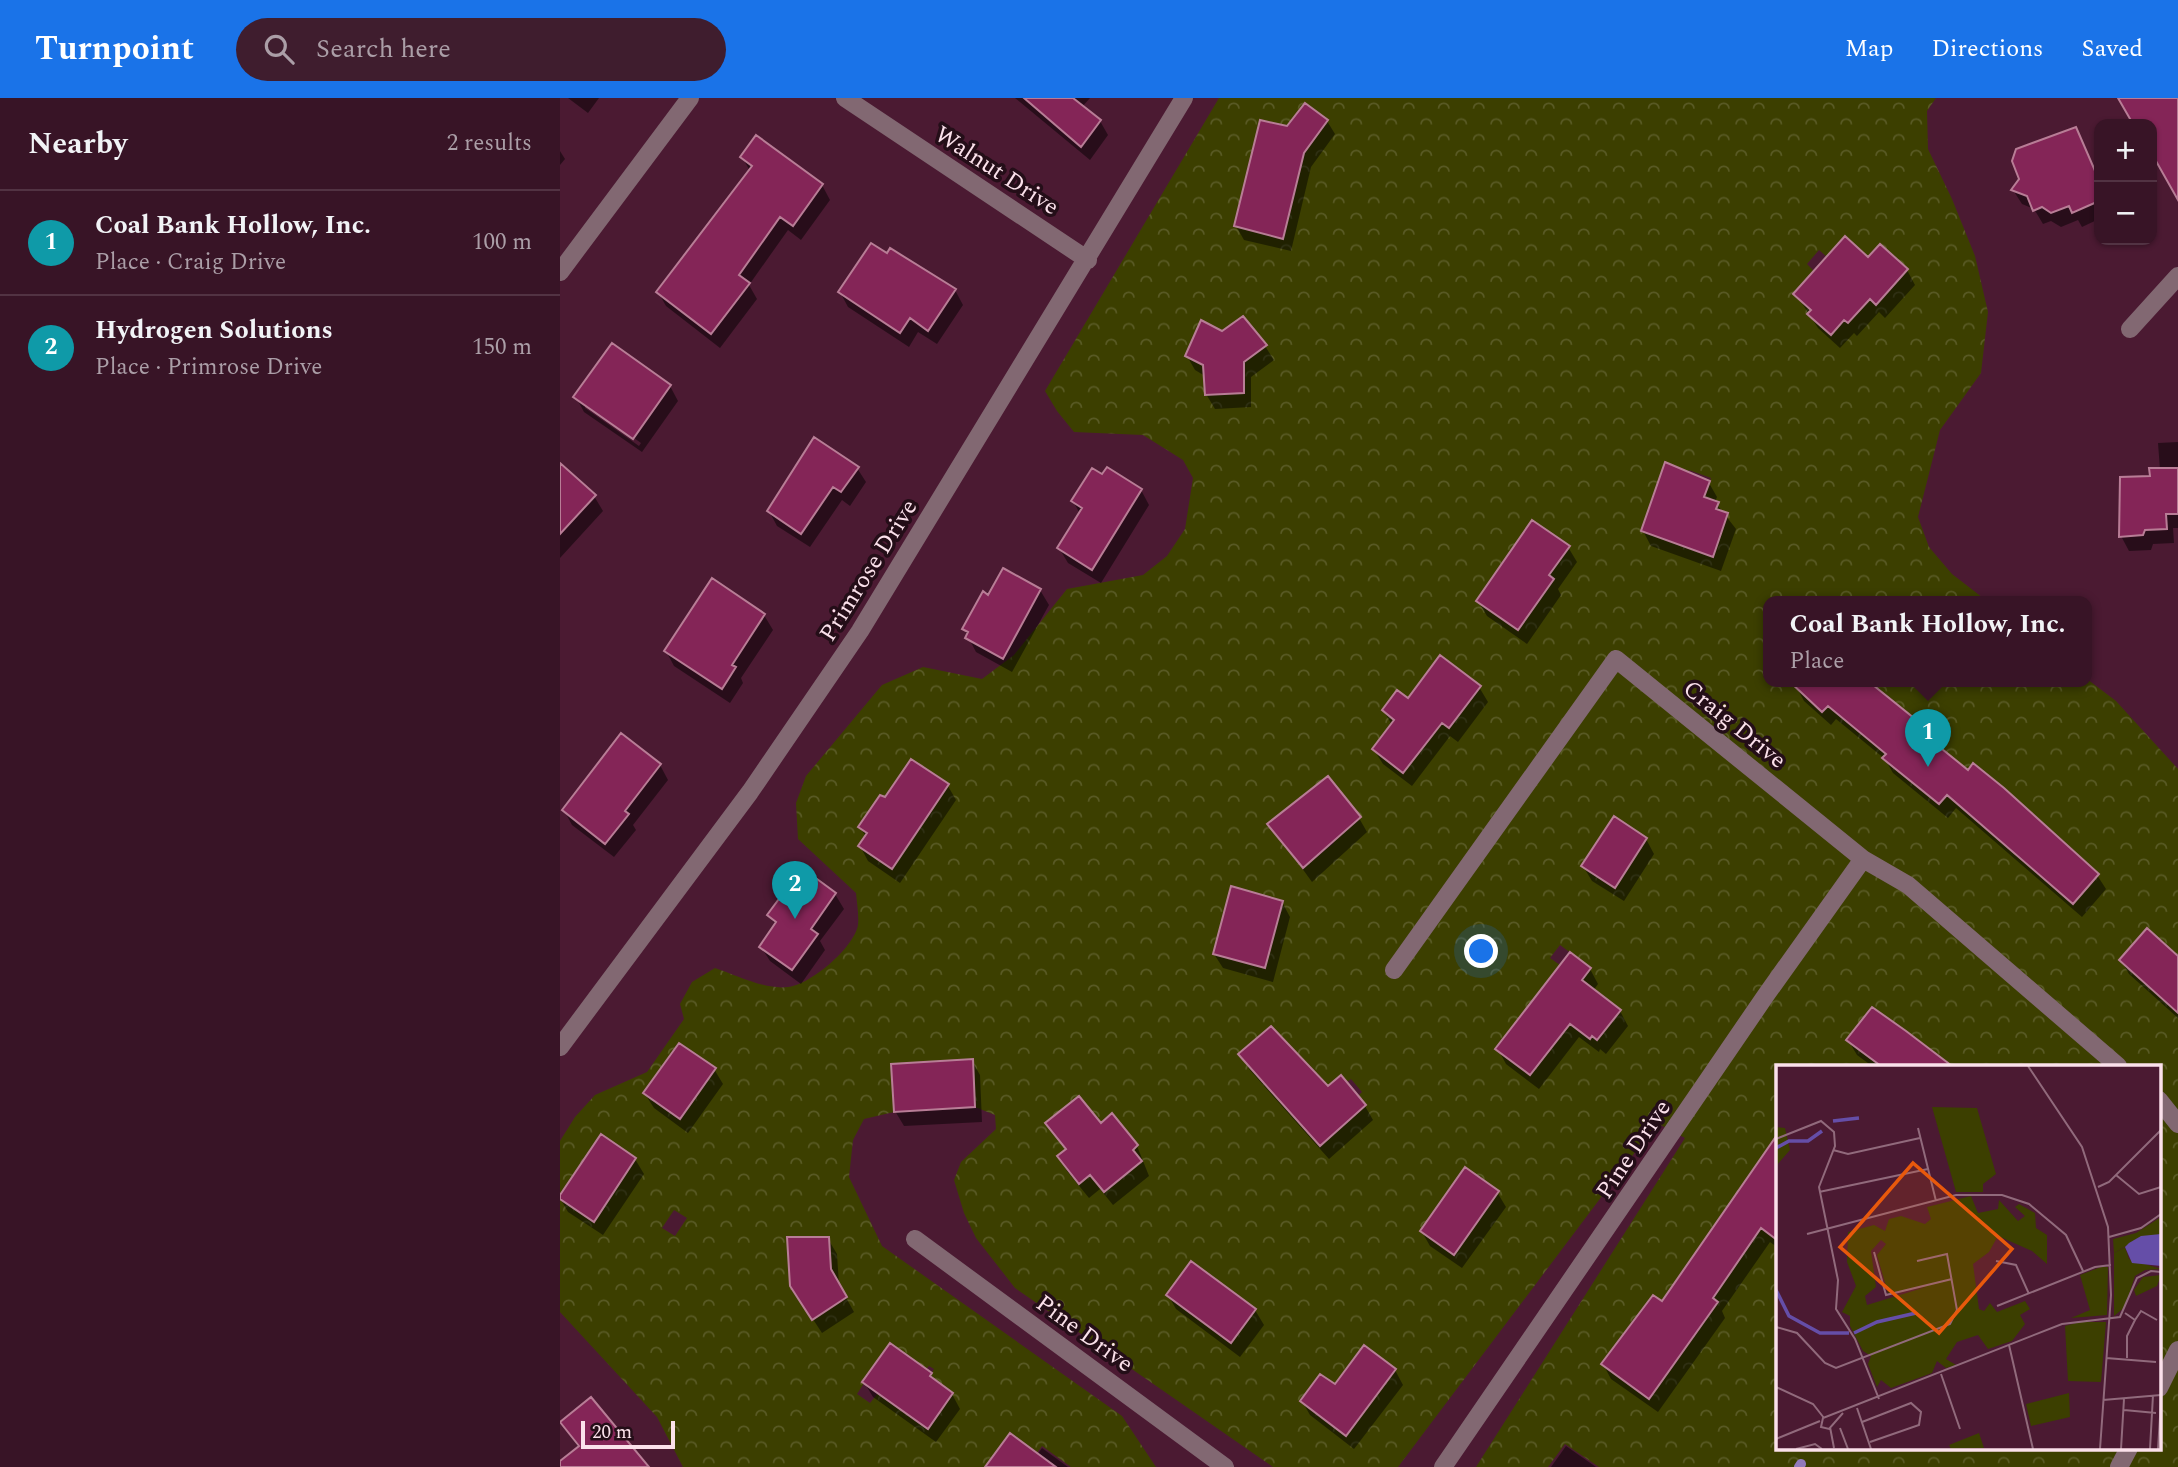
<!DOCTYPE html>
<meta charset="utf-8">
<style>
:root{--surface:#381426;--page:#3f1d2e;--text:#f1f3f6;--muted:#ab9ea7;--line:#523343;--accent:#1a73e8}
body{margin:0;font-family:Spectral,serif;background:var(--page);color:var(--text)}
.controls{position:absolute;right:21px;top:21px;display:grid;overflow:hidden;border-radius:14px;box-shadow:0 2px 5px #0004}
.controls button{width:63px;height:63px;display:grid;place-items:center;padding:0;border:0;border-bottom:2px solid var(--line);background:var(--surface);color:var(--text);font:35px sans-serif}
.scale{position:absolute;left:21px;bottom:18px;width:94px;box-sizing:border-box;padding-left:7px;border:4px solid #fbe1eb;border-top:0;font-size:19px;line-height:24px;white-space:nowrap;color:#fbe1eb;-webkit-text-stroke:5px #240e18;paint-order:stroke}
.you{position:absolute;left:922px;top:854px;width:24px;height:24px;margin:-18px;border:5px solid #fff;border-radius:50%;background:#1a73e8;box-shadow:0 0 0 10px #1a73e833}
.badge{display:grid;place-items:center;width:46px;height:46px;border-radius:50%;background:var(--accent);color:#fff;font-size:23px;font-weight:700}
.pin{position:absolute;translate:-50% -58px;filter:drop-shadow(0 2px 4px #0008)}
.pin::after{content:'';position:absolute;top:37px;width:24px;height:21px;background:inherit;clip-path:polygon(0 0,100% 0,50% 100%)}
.popup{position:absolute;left:1203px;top:498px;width:329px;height:91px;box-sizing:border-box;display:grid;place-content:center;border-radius:14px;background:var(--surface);filter:drop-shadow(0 2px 5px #0005);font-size:23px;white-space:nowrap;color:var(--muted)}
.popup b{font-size:26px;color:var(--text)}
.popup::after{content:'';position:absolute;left:50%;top:100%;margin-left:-14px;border:14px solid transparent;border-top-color:var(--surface)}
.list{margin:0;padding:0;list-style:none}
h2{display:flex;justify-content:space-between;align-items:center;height:91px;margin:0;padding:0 28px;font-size:30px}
h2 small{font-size:23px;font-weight:400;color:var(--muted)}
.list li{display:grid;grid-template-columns:46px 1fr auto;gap:21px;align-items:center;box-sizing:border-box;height:105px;padding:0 28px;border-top:2px solid var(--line)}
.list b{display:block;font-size:26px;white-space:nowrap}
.list p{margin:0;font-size:23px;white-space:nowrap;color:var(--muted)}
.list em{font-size:23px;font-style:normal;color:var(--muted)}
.icon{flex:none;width:38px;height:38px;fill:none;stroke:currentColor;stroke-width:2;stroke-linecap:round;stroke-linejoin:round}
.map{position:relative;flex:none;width:1618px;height:1369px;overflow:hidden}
header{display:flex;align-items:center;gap:42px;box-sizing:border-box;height:98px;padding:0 35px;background:var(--accent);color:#fff}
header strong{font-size:33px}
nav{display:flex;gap:38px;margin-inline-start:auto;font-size:24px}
.search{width:490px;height:63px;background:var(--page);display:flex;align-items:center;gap:18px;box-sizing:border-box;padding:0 24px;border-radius:38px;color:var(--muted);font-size:26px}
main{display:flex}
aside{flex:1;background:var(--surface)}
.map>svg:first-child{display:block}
</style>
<header>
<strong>Turnpoint</strong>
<div class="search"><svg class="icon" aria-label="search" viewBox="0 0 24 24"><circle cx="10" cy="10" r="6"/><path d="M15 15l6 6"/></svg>Search here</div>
<nav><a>Map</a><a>Directions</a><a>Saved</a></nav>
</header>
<main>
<aside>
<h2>Nearby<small>2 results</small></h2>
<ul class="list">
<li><span class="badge" style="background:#0f9aa8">1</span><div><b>Coal Bank Hollow, Inc.</b><p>Place · Craig Drive</p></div><em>100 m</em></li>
<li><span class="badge" style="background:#0f9aa8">2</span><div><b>Hydrogen Solutions</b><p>Place · Primrose Drive</p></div><em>150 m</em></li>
</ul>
</aside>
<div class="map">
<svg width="1618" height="1369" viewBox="0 0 1618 1369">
<defs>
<pattern id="forest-crowns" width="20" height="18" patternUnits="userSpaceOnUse" patternTransform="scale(1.75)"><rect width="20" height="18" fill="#3c3f00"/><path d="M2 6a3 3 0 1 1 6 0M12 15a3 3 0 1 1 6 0" fill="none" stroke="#595a25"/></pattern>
</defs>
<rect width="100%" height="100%" fill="#4b1a32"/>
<path fill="url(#forest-crowns)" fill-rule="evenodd" d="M659 0H1376L1367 13 1368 51 1392 101 1415 158 1428 214 1421 275 1380 332 1358 419 1369 449 1392 476 1427 503H1209V583H1238L1234 588 1262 614 1268 608 1293 628 1321 594 1308 583H1527V581L1556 603 1618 671V858L1587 830 1559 861 1618 915V1369H1039L1005 1346 988 1369H916L1125 1040 1097 1025 838 1369H713L455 1190 416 1140 404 1115 394 1082 401 1064 436 1031 435 1017 415 1009 413 962 331 966 334 1014 304 1021 293 1042 289 1079 322 1148 562 1318 596 1369H511L482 1348 477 1355 451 1335 428 1369H123L97 1319 0 1214V1101L34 1123 76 1060 41 1036 0 1097V1043L15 1019 35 997 87 974 124 921 120 906 132 884 155 870C176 877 205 892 228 889 250 887 294 850 298 827 299 818 297 805 296 795L238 741 236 705 246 678 322 587 363 569 422 581 454 557 507 491 583 477 607 458 625 431 633 380 623 362 583 337 514 334 497 313 485 293ZM745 5 768 22 753 42 730 26ZM700 22 741 67 723 140 674 128ZM1285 138 1308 159 1320 146 1348 171 1317 207 1308 199 1288 225 1285 222 1271 237 1247 216 1251 212 1254 173 1247 166 1259 152 1267 159ZM683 218 706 247 684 264V295L645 297 643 267 625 258 642 222 662 233ZM1129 372 1151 380 1144 399 1159 404 1156 411 1168 415 1153 459 1081 433 1099 383 1122 390ZM1009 448 989 477 994 481 958 532 917 503ZM880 557 920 588 890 630 878 622 843 675 812 651 834 622 822 612 848 600ZM1359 614 1374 627 1363 641 1406 673 1413 665 1417 722 1387 697 1379 706 1323 660ZM351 661 389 686 332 771 298 748 307 735 298 729 320 697 325 699ZM1054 718 1087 741 1055 790 1022 768ZM1475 720 1538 775 1512 806 1449 751ZM708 726 772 742 774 745 743 770ZM671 789 704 870 653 856ZM1000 847 1031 870 1020 884 1061 912 1037 942 1032 938 1029 941 1010 926 970 977 936 951 1000 867 990 860ZM1311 909 1375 955 1365 968H1599V1350H1217V1133L1213 1139 1201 1130 1179 1162 1147 1139 1206 1053 1217 1061V968H1321L1286 942ZM711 928 768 988 781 977 787 984 791 981 802 994 798 998 806 1007 760 1048 679 956ZM120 945 156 970 119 1021 84 995ZM519 998 541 1025 553 1016 578 1047 573 1052 582 1063 544 1094 530 1077 519 1086 497 1059 506 1051 485 1025ZM905 1069 894 1157H893L860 1133ZM114 1112 127 1120 115 1138 102 1130ZM227 1139 269 1140 271 1171 287 1199 230 1188ZM631 1163 696 1211 671 1245 606 1197ZM1102 1203 1089 1300 1041 1266 1061 1238ZM330 1245 366 1271 369 1268 374 1271 370 1278 393 1295 368 1331 318 1295 310 1305 297 1296ZM804 1248 836 1271 786 1337 740 1303 760 1276 775 1286Z"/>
<path fill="#0007" fill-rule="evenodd" d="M8 0H39L28 15Z
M455 0H530L522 9 540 23 548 37 530 62Z
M767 23 775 36 751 69 731 153 684 142 676 128 728 30Z
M1516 31 1539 84V121L1522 129 1518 122 1501 129 1491 123 1483 126 1474 111 1462 106 1453 92Z
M0 53 5 61 0 67Z
M182 59 262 87 270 102 241 142 228 132 189 187 197 201 160 250 106 208 98 194 190 73Z
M1308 161 1347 172 1355 187 1325 220 1319 214 1297 238 1294 235 1280 250 1258 230 1236 196Z
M395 192 403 207 377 246 358 234 349 249 288 209 280 194Z
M662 235 705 248 714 262 691 279V309L655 311 646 296 645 278 635 272 627 258Z
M110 288 118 303 82 354 24 314 16 299ZM25 305 81 345 79 348 25 310Z
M1618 344V430H1613L1614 445 1593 446 1591 452 1569 453 1561 438 1592 380 1600 372 1598 345Z
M0 367 34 398 43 413 0 460Z
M297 370 306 384 290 408 282 402 250 449 217 428 209 413Z
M1149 385 1157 399 1155 404 1176 431 1161 473 1091 448 1083 433Z
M581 392 589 407 541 485 508 465 499 450 520 416 513 403Z
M1008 449 1017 464 998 491 1001 497 967 546 927 518 918 503Z
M480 492 489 507 452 574 416 554 404 531 429 499Z
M204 517 213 532 181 580 183 585 170 605 114 568 106 553Z
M1236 588 1368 634 1377 649 1537 777 1546 791 1522 819 1396 710 1388 720 1333 675 1325 661 1276 621 1271 627 1244 603Z
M919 589 928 604 898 644 890 638 852 688 823 666 814 652 832 627 824 613 848 603Z
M100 667 108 682 73 727 76 732 54 759 12 727 4 712Z
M388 688 396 702 340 785 308 763 300 748 306 739 300 729 326 702Z
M799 720 807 734 752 784 710 726Z
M1054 720 1086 741 1094 756 1064 803 1032 783 1023 768Z
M275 796 284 811 260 843 265 852 241 886 210 863 201 849 216 828 209 817Z
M722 804 730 819 713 884 663 870 654 856Z
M1587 833 1618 861V920L1569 876 1561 862Z
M1030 871 1038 886 1033 893 1060 913 1068 928 1046 956 1040 951 1039 954 1019 939 979 991 946 966 938 951Z
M1288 942 1374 956 1381 968H1312L1297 957Z
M681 957 805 1008 813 1022 769 1061 689 971Z
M412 963 420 977 422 1024 344 1028 335 1013Z
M154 971 163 986 128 1035 94 1010 85 996Z
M552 1018 577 1048 589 1078 553 1107 540 1091 529 1100 507 1073 499 1059 506 1053 487 1025 540 1027Z
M41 1039 75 1061 84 1076 43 1137 8 1114 0 1100Z
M1206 1055 1217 1063V1149L1210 1144 1162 1213 1165 1220 1098 1314 1051 1281 1043 1266 1102 1206Z
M937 1094 946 1109 902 1170 870 1148 862 1134Z
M268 1141 277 1156 279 1187 294 1214 262 1235 241 1203Z
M632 1165 695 1212 704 1227 680 1259 616 1211 608 1197Z
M835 1272 843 1287 794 1351 750 1317 742 1303Z
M371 1276 375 1284 392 1296 400 1311 376 1344 313 1299 304 1284Z
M1 1325 87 1369H17L19 1350Z
M1006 1348 1036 1369H991Z
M482 1350 508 1369H429L477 1357Z"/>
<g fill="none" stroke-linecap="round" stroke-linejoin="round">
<path stroke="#927abc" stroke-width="10" d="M1239 1369 1241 1366"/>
</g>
<path fill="#842557" stroke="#b87d96" stroke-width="2" d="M464 0H513L541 22 521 49Z
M1558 0H1618V102L1592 56V26H1573Z
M745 5 768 22 744 55 723 141 674 128 700 22 727 28Z
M1516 29 1539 82V103L1512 115 1509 108 1491 115 1482 109 1473 113 1467 98 1451 92 1459 81 1452 63 1456 51Z
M196 37 263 86 233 128 220 119 179 177 190 185 151 236 96 194 192 68 180 59Z
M1285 138 1308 159 1320 146 1348 171 1316 207 1310 201 1288 225 1284 222 1271 237 1247 216 1251 212 1233 196Z
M311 145 327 155 330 150 396 191 368 233 350 220 340 235 278 194Z
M683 218 707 247 684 264V295L645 297 643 267 625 258 641 222 662 233Z
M52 245 111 287 73 341 13 299Z
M254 339 299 369 281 394 273 389 241 436 207 413Z
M1105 364 1150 383 1144 399 1159 404 1156 411 1168 415 1153 459 1081 433Z
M0 365 36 397 0 436Z
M547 369 582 391 532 472 497 450 522 410 511 403 532 370 542 376Z
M1589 370H1618V416H1606L1607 431 1585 432 1583 437 1559 439 1560 379 1590 378Z
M972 422 1010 448 989 477 994 481 958 532 916 503Z
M443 470 481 491 443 561 405 540 408 534 402 531 423 493 428 497Z
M152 480 205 516 172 567 176 569 162 591 104 553Z
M880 557 921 588 889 630 882 625 843 675 812 651 834 622 822 612 837 592 848 600Z
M1229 583H1308L1370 633 1366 638 1408 672 1413 665 1444 690 1539 776 1513 806 1387 697 1379 706 1322 660 1326 656 1268 608 1262 614Z
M61 635 101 666 65 713 69 716 45 746 2 712Z
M351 661 389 686 332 771 298 748 307 735 298 729 320 697 325 699Z
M768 678 801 719 743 770 707 726Z
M1054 718 1087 740 1055 790 1021 768Z
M242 770 276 795 251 831 258 836 232 872 199 849 216 824 207 817Z
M671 788 723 803 705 870 653 856Z
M1587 830 1618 858V915L1559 862Z
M1010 854 1031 870 1022 882 1061 912 1037 942 1032 938 1030 941 1010 926 970 977 935 951Z
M1312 909 1346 933 1392 968H1321L1286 942Z
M711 928 768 988 781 977 806 1007 760 1048 678 956Z
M119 945 156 970 120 1021 83 995Z
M413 961 415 1009 334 1014 331 966Z
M519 998 541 1025 552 1015 578 1047 573 1052 582 1063 544 1094 530 1077 519 1086 497 1058 506 1051 485 1025Z
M41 1036 76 1060 34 1124 0 1101V1097Z
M1217 1037V1142L1201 1130 1153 1200 1158 1204 1089 1301 1041 1266 1093 1197 1102 1203Z
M905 1069 939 1093 894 1157 860 1133Z
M227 1139H269L271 1171 287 1199 252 1222 230 1188Z
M631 1163 696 1211 671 1245 606 1197Z
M330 1245 372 1275 370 1278 393 1295 368 1331 302 1284Z
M804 1247 836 1271 786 1338 740 1303 760 1276 775 1286Z
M31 1299 89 1369H0V1363L19 1348 0 1324Z
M450 1335 496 1369H425Z"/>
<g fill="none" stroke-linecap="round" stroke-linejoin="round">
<path stroke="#826872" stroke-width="18" d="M285 0 528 162
M0 174 130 0
M1570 231 1618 178
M834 872 1056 561 1303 761 1348 787 1558 968
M0 949 190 694 300 533 624 0
M1599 1002 1618 1026
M355 1141 665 1369
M1599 1290 1618 1252
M883 1369 1206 897 1303 761
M1559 1369 1569 1350"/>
</g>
<g text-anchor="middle" stroke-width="7" stroke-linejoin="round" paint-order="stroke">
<g font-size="24" fill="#fbe1eb" stroke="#240e18">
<text transform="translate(437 72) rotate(33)" y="8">Walnut Drive</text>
<text transform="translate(308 472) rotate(-58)" y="8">Primrose Drive</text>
<text transform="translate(1175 626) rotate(39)" y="8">Craig Drive</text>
<text transform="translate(1073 1051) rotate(-56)" y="8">Pine Drive</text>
<text transform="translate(525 1235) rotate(36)" y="8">Pine Drive</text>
</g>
</g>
<g transform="translate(1216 967)">
<rect width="385" height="385" fill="#4b1a32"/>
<path d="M349 182 353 194 385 204 369 205 359 211 349 242 338 251V188ZM325 202H332L331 250 295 253 314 245 304 210ZM385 210 381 221 360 231 358 225 367 212ZM304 257H330L325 317 292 316 289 261ZM293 328 294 352 255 361 250 339Z" fill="#3c3f00"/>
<path d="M195 131 202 148 222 144 223 135 242 156 249 151 239 142 243 139 259 148 260 163 271 170V199L256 186 222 171 213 187 197 199 203 244 208 246 214 238 221 247 249 236 254 244 244 250 249 259 236 276 212 284 202 270 181 277 170 294 180 300 170 303 161 296 156 308 115 323 105 315 101 322 92 299 95 291 87 286 74 261V251L66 247 80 221 71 197 72 167 98 160 109 166 113 154 125 151 149 159 155 154 151 142ZM105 175 110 179 101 190 112 228 150 222 91 240 89 231 100 222 95 186ZM385 152V169L362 174 338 188 337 174 360 168ZM203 368 208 383 175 384 173 380Z" fill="#3c3f00" fill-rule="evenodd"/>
<path d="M156 42 201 43 220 109 207 119V127H180ZM0 62 9 63 14 85 0 101Z" fill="#3c3f00"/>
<path d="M385 169V201L356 198 349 182 353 178 365 171Z" fill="#654ea8"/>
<path fill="none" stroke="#654ea8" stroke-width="3.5" d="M57 56 83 53M0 83 13 76H32L46 66M0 225 13 251 44 268H73M78 268 101 257 140 248"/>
<path fill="none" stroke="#916a7c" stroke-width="2" d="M252 1 306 82 332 162 335 230 324 384M142 63 160 136M0 74 45 56 58 67 59 81 43 122 62 215 60 244 79 274 103 334M57 85 72 89 144 73M340 110 363 129 385 122M322 122 333 117 385 65M43 127 152 104M31 169 180 130H226L253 139 290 170 307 206M333 172 365 163 385 149M98 187 110 230 176 214M220 196 240 200 253 229M221 241 319 202 335 200M349 248 359 255 351 271V293M359 255 365 246 381 255M0 262 21 268 49 298 60 303 174 259 181 245 171 189 141 196M233 280 257 384M330 293 380 297M165 309 184 364M0 322 37 339 48 353M327 335 385 330M81 343 95 384M348 345 380 348M67 348 53 364 45 362 47 353 286 259 344 252 361 213 375 206 385 207M86 357 135 338 145 347 143 360 94 377M54 362 58 383M64 363 72 384M0 374 44 356M20 384 39 379 46 384M345 384 348 334M374 384 377 330M382 384 385 336"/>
<path fill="#e8590c" fill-opacity="0.15" stroke="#e8590c" stroke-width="3.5" d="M137 98 236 184 163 268 64 182Z"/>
<rect width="385" height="385" fill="none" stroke="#fbe1eb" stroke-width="3.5"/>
</g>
</svg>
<div class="controls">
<button>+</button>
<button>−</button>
</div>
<div class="scale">20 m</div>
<div class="you"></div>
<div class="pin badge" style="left:1368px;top:669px;background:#0f9aa8">1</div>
<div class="popup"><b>Coal Bank Hollow, Inc.</b>Place</div>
<div class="pin badge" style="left:235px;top:821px;background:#0f9aa8">2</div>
</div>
</main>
